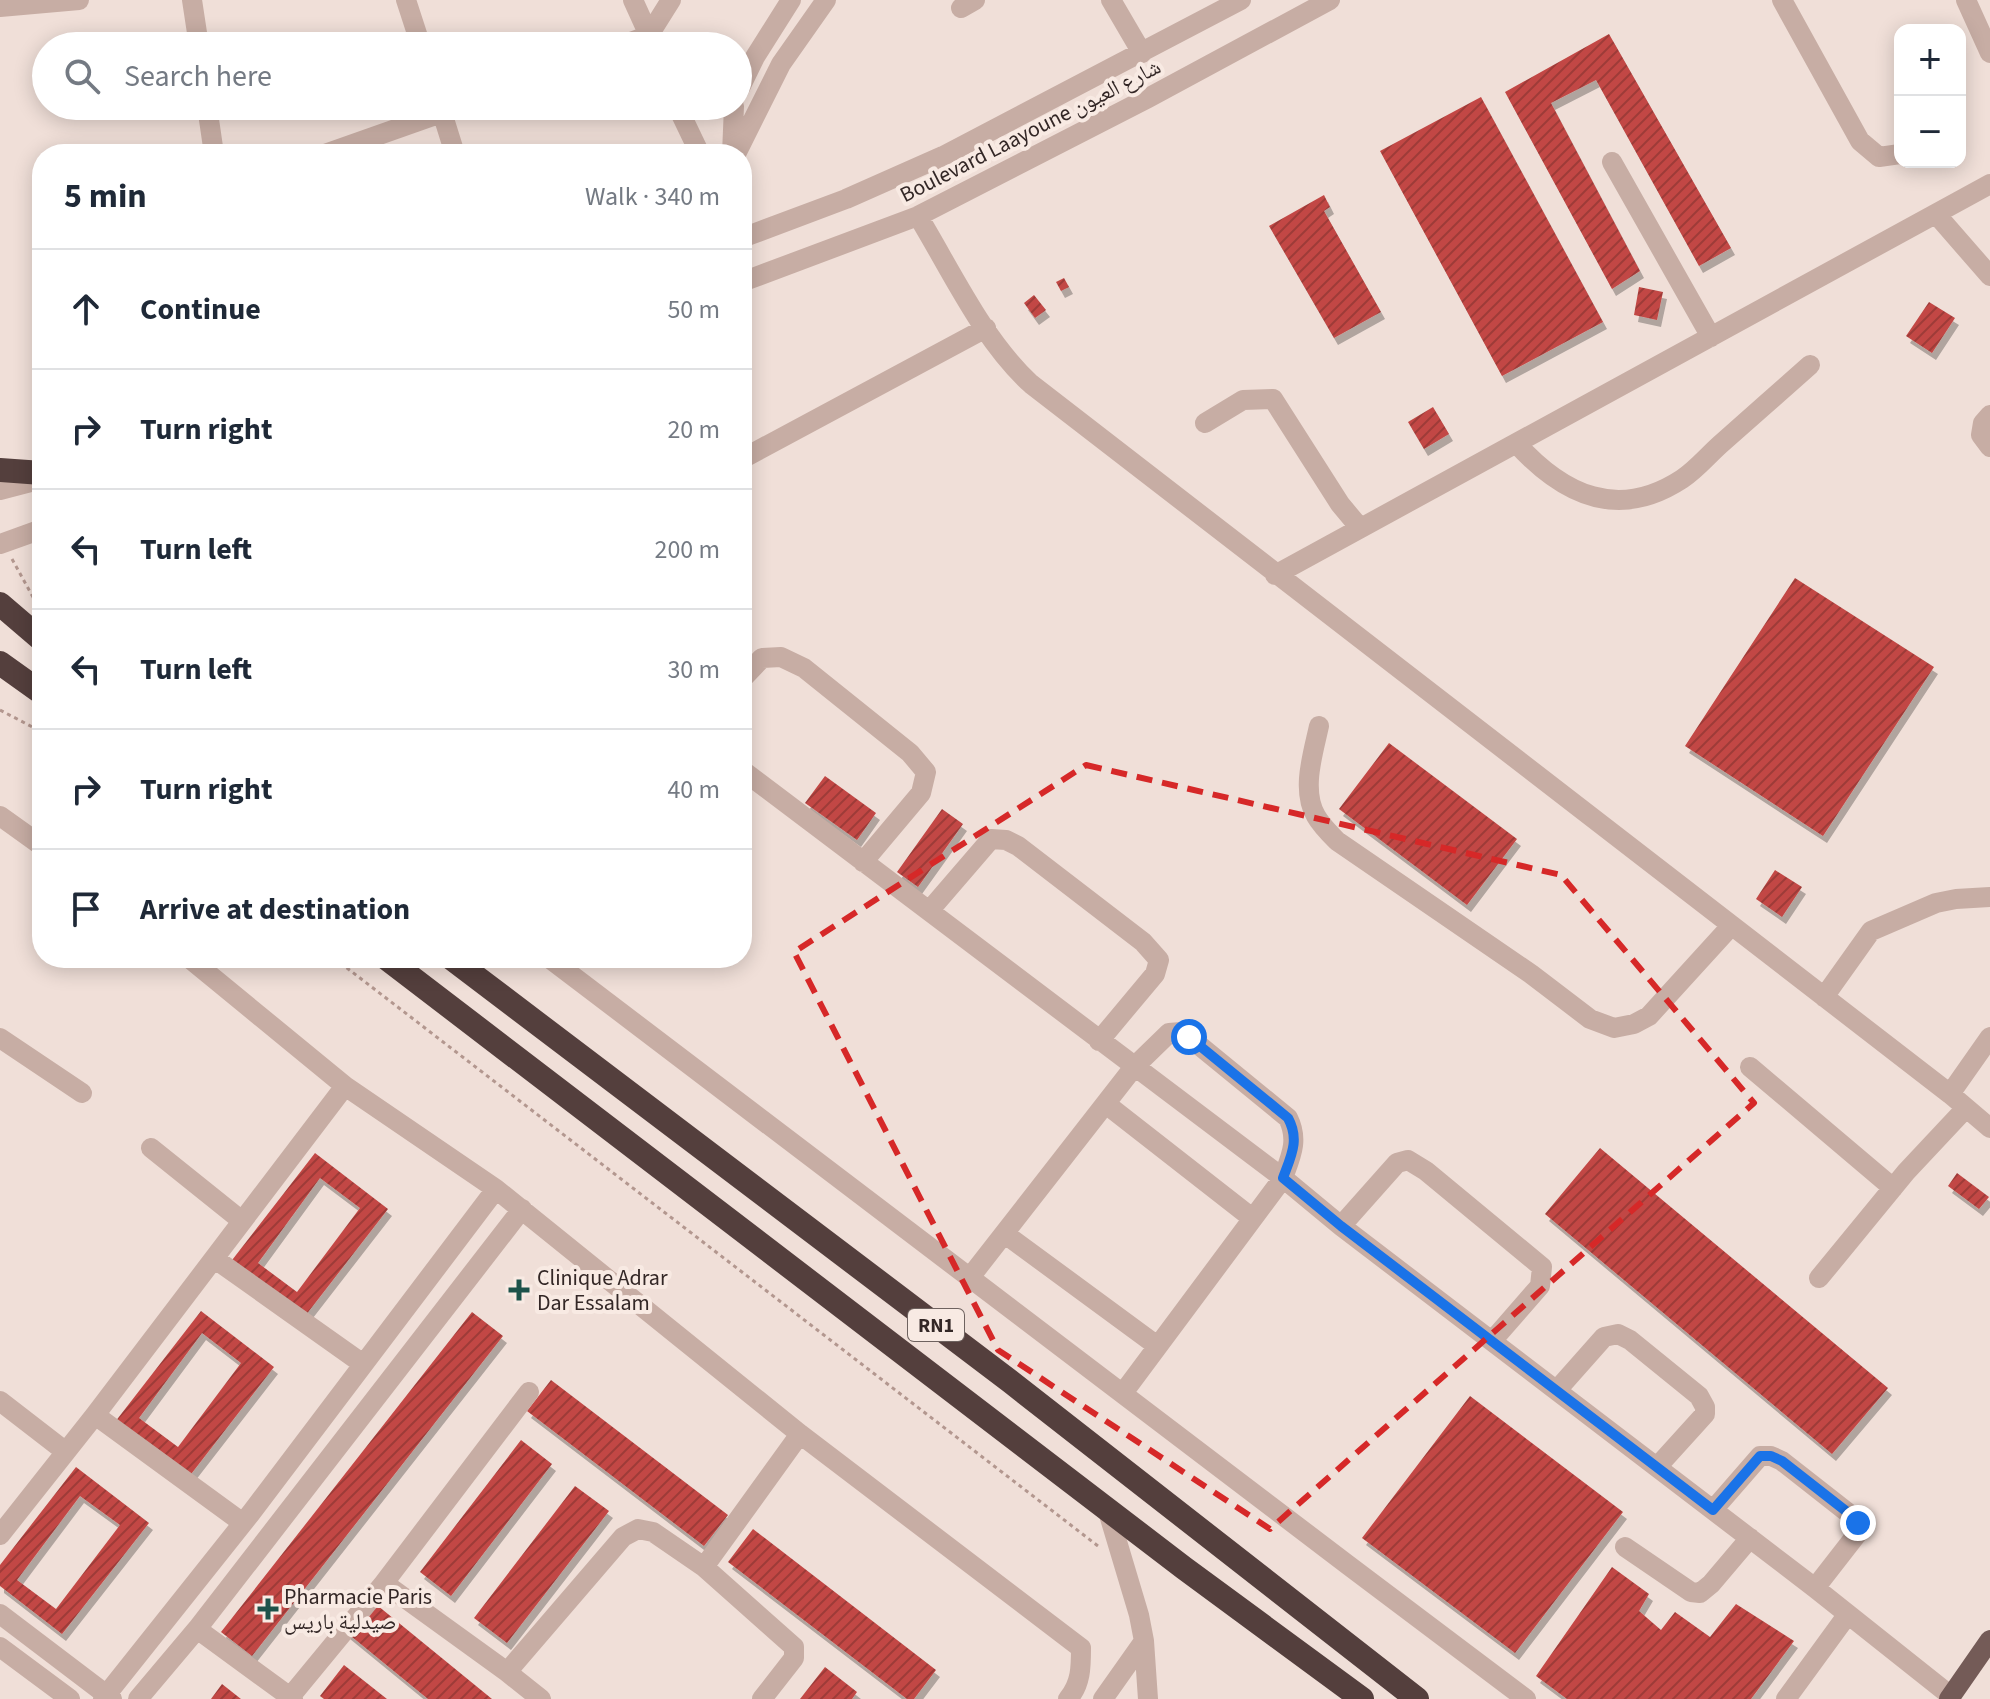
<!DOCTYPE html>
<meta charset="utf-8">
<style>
:root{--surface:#fff;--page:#f6f6f7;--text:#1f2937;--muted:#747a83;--line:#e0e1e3}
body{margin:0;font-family:"Source Sans 3","Noto Naskh Arabic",sans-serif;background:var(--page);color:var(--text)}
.controls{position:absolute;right:24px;top:24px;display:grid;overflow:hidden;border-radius:16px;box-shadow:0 4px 20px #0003}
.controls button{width:72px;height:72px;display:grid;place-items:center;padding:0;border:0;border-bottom:2px solid var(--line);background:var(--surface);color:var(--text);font:40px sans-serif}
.stop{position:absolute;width:24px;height:24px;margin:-18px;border:6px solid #1a73e8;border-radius:50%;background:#fff}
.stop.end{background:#1a73e8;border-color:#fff;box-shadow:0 2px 8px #0008}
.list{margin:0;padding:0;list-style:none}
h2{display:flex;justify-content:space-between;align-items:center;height:104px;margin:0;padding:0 32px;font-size:34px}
h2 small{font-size:26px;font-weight:400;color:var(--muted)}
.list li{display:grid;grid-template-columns:52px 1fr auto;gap:24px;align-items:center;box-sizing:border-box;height:120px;padding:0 32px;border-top:2px solid var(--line)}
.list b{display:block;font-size:30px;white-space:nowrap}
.list em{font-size:26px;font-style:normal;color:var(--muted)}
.icon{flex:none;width:44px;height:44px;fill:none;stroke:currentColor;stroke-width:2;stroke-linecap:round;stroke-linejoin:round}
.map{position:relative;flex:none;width:1990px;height:1699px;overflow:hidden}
.search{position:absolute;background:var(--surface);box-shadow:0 4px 20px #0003;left:32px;top:32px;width:720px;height:88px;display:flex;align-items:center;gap:20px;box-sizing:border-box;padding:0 28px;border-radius:44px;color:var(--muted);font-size:30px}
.panel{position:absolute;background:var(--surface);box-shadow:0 4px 20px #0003;left:32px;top:144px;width:720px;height:824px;border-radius:32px}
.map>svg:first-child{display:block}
</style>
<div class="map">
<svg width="1990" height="1699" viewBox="0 0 1990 1699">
<defs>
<pattern id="building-hatch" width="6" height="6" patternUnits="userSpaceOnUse" patternTransform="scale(2)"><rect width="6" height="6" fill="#c24744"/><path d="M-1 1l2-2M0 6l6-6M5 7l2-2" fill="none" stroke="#9e3b39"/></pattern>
<filter id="shadow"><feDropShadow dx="4" dy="7" stdDeviation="0" flood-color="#0004"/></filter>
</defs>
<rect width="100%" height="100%" fill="#f0dfd8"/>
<path fill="url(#building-hatch)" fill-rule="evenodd" filter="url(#shadow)" d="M1609 34 1731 248 1699 266 1596 80 1551 103 1640 271 1612 289 1505 92Z
M1481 97 1603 322 1502 376 1380 151Z
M1324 195 1330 207 1324 211 1381 312 1334 338 1269 226Z
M1064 278 1069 287 1061 291 1056 282Z
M1639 287 1663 292 1657 320 1634 315Z
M1034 295 1046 310 1035 318 1024 303Z
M1929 302 1955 318 1932 353 1906 336Z
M1433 407 1449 434 1424 449 1408 422Z
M1795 578 1934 667 1823 836 1685 746Z
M1389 743 1517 839 1467 905 1339 809Z
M825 776 876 813 857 840 805 803Z
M942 809 963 824 918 887 897 872Z
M1775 870 1802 887 1782 917 1756 899Z
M1600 1148 1888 1388 1832 1454 1545 1214Z
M315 1153 388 1209 302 1320 229 1264ZM320 1178 360 1208 297 1292 258 1263Z
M1957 1173 1989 1197 1979 1209 1948 1186Z
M201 1311 274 1367 188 1478 115 1422ZM202 1333 241 1363 178 1447 139 1418Z
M472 1312 503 1336 252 1656 221 1632Z
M551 1380 728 1515 704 1546 527 1411Z
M1470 1396 1623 1512 1515 1653 1362 1538Z
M521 1440 552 1464 451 1596 420 1572Z
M76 1467 149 1523 62 1634 0 1586V1565ZM80 1496 120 1525 56 1609 17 1580Z
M575 1486 609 1511 507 1643 474 1618Z
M753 1529 936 1670 914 1699H907L728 1562Z
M1612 1567 1649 1594 1639 1611 1661 1630 1675 1612 1710 1637 1736 1604 1794 1641 1751 1699H1567L1536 1676Z
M372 1601 492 1699H428L346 1632Z
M344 1665 387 1699H324L320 1696Z
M825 1667 857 1692 852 1699H800Z
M222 1684 241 1699H211Z"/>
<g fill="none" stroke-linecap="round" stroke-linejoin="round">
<path stroke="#b3978f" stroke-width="3" stroke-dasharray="4 4" stroke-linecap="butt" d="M12 559 39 608
M0 710 42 732
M334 958 1098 1546"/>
<path stroke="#c7ada4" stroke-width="20" d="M192 0 199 46
M406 0 421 46
M633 0 653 44
M1111 0 1142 53
M1782 0 1860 141 1879 157 1900 154
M1966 0 1990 53
M0 7 79 0
M961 8 975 0
M620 46 649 35 671 0
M738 92 755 57 791 0
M207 106 214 154
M440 106 455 154
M677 106 700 154
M325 154 461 106
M732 154 734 106
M736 154 781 64 826 0
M1612 162 1711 337
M1936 214 1990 276
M918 216C952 272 983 340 1031 384L1950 1094 1990 1128
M742 238 846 199 943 156 1241 0
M742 282 918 216 1148 98 1330 0
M1990 415 1983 423 1981 435 1990 447
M1205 423 1243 400 1273 399 1340 504 1360 528
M1516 443C1563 495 1618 521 1682 479 1697 469 1709 454 1723 442 1752 416 1781 391 1810 365
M742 459 986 328
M0 490 42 479
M0 544 42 529
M1275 575 1990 184
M742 679 762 658 781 657 804 668 910 753 926 772 921 793 863 862
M1319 726C1313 754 1301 790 1316 816 1321 825 1330 834 1337 841L1531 974 1590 1019 1614 1028 1634 1024 1649 1016 1731 926
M742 770 1283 1178 1341 1226 1815 1588 1951 1696
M0 816 42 846
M929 911 991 839 1006 840 1018 846 1143 942 1159 960 1155 974 1099 1041
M189 958 345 1086 496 1189 800 1434 1081 1648C1081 1667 1081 1684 1068 1699
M549 958C876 1204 1199 1454 1526 1699
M1824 997 1871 931 1936 903 1956 899 1990 897
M0 1038 82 1093
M1750 1067 1893 1188
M1950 1094 1990 1037
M1106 1104 1252 1218
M151 1148 242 1221
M1341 1226 1397 1163 1408 1160 1426 1171 1542 1267 1540 1286 1492 1341
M1005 1234 1156 1345
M215 1259 363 1364
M971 1276 1134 1067 1169 1033 1181 1032 1189 1037 1288 1118C1299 1140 1291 1156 1283 1178L1123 1393
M1819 1278 1906 1172 1966 1108
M1557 1390 1604 1337 1618 1334 1630 1340 1699 1396 1705 1407V1414L1657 1467
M0 1401 66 1452
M95 1415 243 1523
M1107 1508 1139 1615 1144 1641 1148 1699
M1713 1510 1760 1456H1771L1782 1461 1851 1515 1858 1523 1857 1534 1815 1588
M0 1535 95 1415 345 1086
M1625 1547 1691 1592 1700 1593 1711 1584 1750 1538
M704 1567 794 1647V1658L762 1699
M384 1583 529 1392
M0 1614 112 1699
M197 1629 293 1699
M0 1647 70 1699
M290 1697 384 1583 507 1672
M103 1699 251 1513 496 1189
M138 1699 197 1629 522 1209
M541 1699 507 1672 623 1537 638 1529 653 1532 704 1567 800 1434
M1103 1699 1144 1641
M1786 1699 1848 1614"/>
<path stroke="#745b57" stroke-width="20" d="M1949 1699 1990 1640"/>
<path stroke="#543f3d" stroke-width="24" d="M0 470 42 473
M0 604 42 640
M0 663 42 693
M386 958 1184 1568 1362 1699
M451 958 1011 1382 1417 1699"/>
</g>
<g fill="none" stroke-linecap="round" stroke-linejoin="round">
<path stroke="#1a73e8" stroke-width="10" d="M1189 1037 1288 1118C1300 1140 1291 1156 1283 1178L1341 1226 1713 1510 1760 1456H1771L1782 1461 1851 1515 1858 1523"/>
</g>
<path fill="none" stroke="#d62828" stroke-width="6" stroke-dasharray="16 10" stroke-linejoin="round" d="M1086 765 1561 875 1754 1103 1270 1529 998 1350 794 952Z"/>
<g fill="#1d524a" stroke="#f8eae3" stroke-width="3">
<path d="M515 1278h8v8h8v8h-8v8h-8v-8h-8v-8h8z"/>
<path d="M264 1597h8v8h8v8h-8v8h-8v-8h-8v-8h8z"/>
</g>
<g text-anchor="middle" stroke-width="8" stroke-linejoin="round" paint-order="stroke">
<rect fill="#f8eae3" stroke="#6e625f" stroke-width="2" x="908" y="1309" width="56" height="32" rx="6"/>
<g font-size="20" font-weight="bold" fill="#332726">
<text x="936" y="1332">RN1</text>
</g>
<g font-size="22" fill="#332726" stroke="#f8eae3">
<text transform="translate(1030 130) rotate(-27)" y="8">Boulevard Laayoune شارع العيون</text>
</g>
<g font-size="22" fill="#332726" stroke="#f8eae3" text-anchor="start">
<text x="537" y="1285">Clinique Adrar<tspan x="537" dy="25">Dar Essalam</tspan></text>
<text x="284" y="1604">Pharmacie Paris<tspan x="284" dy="25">صيدلية باريس</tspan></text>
</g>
</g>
</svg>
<div class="controls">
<button>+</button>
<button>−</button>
</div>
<div class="stop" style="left:1189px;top:1037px"></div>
<div class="stop end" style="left:1858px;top:1523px"></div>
<div class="search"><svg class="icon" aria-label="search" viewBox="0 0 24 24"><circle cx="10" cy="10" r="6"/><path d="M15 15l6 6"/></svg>Search here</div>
<section class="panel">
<h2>5 min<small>Walk · 340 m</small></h2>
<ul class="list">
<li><svg class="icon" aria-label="ahead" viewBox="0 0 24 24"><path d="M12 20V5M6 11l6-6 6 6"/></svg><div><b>Continue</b></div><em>50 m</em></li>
<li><svg class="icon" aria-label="right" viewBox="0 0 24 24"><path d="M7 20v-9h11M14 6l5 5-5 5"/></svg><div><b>Turn right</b></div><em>20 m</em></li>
<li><svg class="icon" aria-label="left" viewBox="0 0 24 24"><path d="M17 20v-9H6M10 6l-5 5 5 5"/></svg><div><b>Turn left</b></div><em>200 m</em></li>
<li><svg class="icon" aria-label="left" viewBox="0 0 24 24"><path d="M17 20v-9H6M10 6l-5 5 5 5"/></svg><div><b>Turn left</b></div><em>30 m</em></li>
<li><svg class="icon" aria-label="right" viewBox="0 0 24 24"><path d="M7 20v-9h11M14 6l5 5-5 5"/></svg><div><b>Turn right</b></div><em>40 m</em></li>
<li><svg class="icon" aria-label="arrive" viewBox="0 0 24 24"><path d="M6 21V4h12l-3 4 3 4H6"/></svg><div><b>Arrive at destination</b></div></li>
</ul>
</section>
</div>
